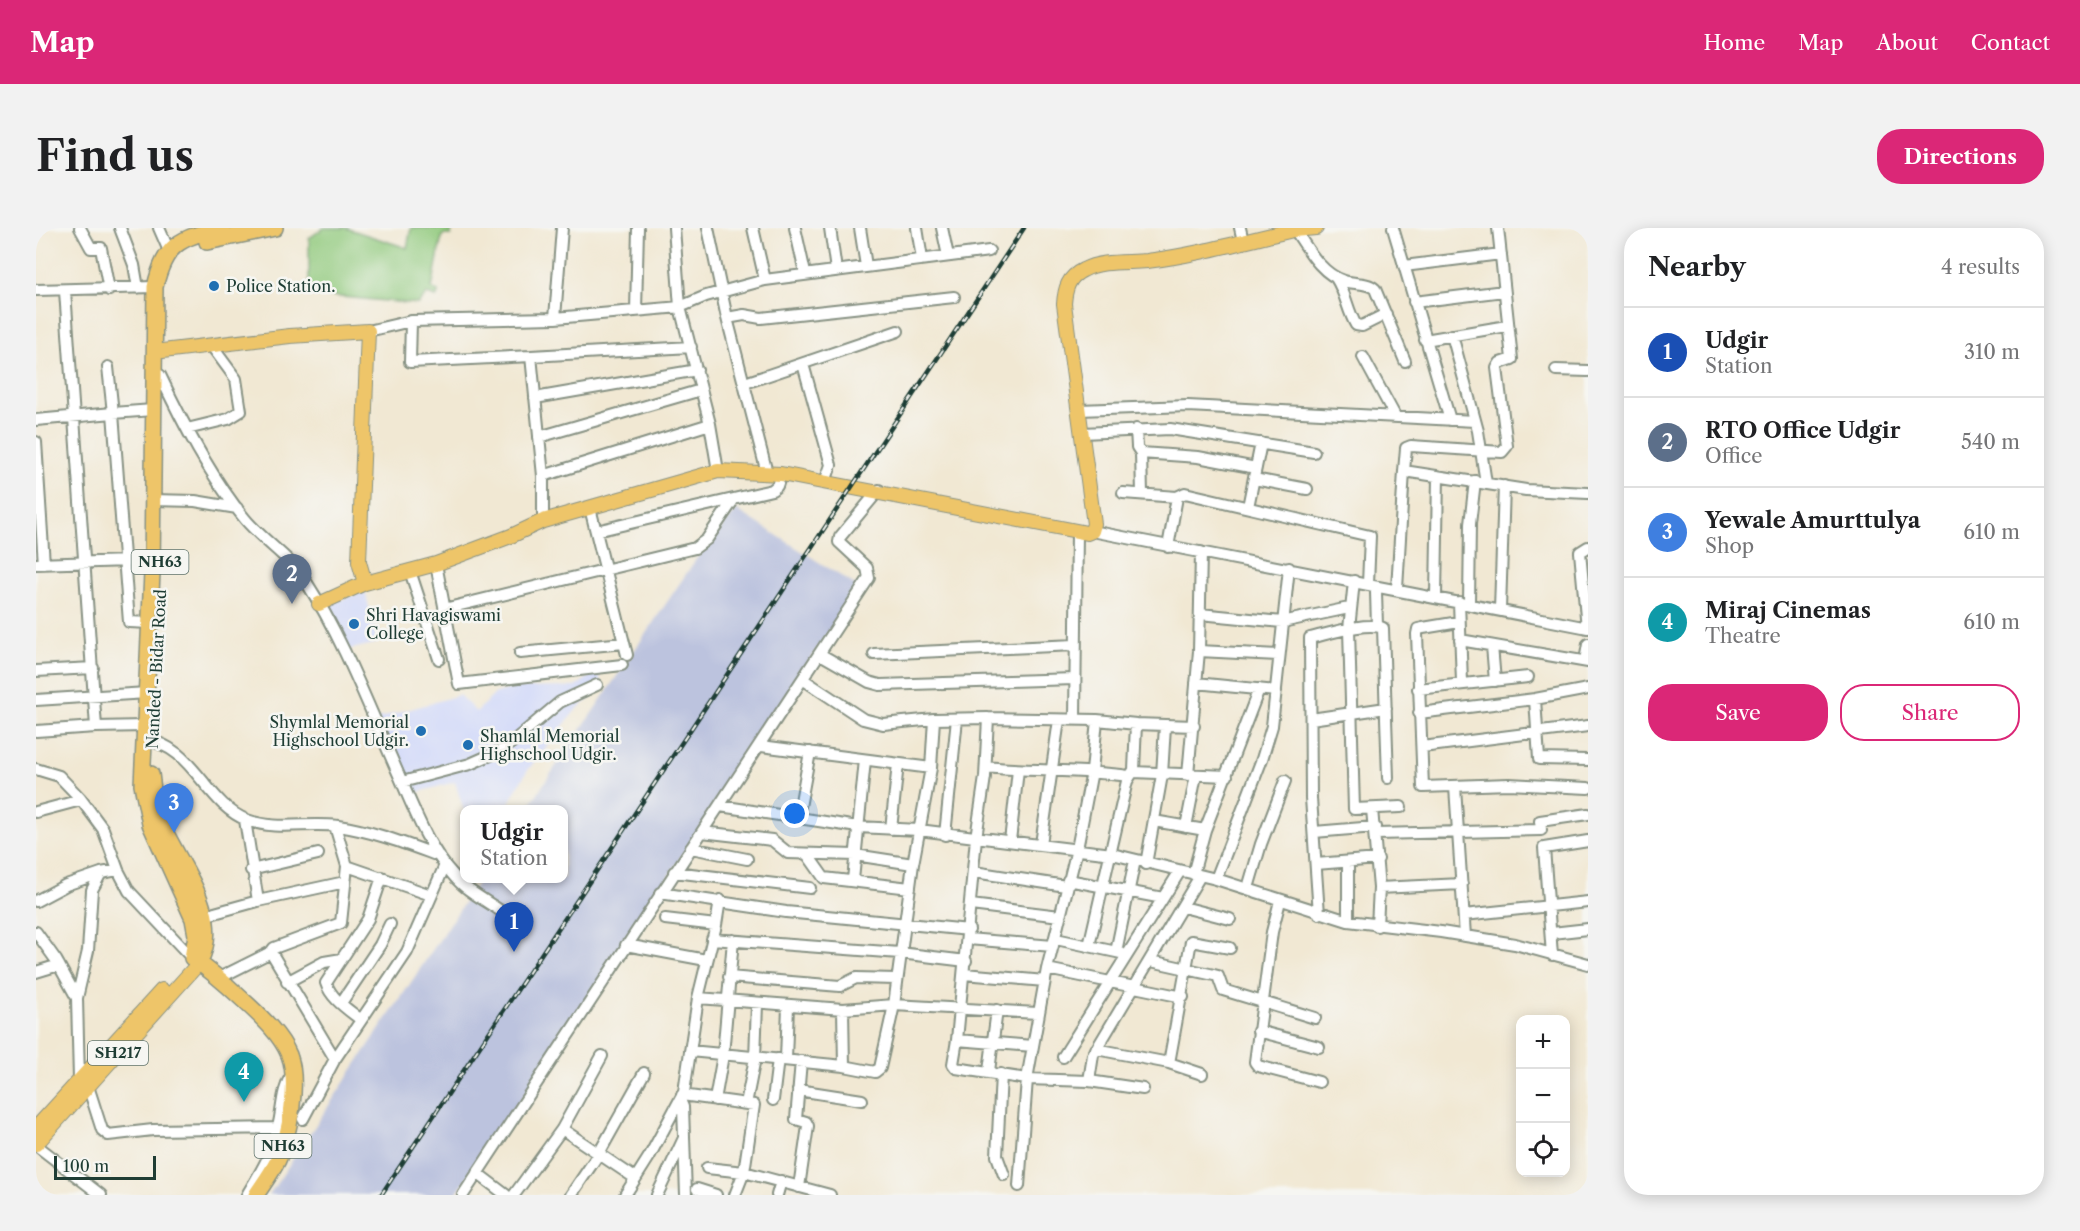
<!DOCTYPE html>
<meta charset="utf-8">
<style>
:root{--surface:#fff;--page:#f2f2f2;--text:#202124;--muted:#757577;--line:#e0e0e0;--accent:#db2777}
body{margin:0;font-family:"Libre Caslon Text",serif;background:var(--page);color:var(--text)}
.controls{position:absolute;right:18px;bottom:18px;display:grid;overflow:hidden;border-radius:12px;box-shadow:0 3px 15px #0003}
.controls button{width:54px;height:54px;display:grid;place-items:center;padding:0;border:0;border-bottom:2px solid var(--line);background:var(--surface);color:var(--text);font:30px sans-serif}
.scale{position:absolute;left:18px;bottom:15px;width:102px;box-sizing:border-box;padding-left:6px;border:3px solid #1f3d34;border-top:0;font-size:16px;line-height:21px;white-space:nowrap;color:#1f3d34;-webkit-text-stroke:4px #f6f6f2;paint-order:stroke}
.you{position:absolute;left:759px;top:586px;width:21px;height:21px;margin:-15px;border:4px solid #fff;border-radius:50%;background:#1a73e8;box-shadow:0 0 0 9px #1a73e833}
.badge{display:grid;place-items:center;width:39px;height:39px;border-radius:50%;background:var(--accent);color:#fff;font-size:20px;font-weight:700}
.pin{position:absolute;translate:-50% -50px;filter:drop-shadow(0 2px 3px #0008)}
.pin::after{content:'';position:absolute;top:32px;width:21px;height:18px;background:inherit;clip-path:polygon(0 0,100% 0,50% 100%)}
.popup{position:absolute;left:424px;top:577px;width:108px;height:78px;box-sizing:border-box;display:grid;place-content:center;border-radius:12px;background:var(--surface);filter:drop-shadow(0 2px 4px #0005);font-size:20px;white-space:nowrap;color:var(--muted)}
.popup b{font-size:22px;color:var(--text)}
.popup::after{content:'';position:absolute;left:50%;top:100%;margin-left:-12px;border:12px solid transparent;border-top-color:var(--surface)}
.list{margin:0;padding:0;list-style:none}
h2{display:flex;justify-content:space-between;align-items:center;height:78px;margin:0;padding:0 24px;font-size:26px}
h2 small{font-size:20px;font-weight:400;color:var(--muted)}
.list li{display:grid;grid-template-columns:39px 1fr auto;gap:18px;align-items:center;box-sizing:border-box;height:90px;padding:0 24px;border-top:2px solid var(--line)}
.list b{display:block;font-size:22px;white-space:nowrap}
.list p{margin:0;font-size:20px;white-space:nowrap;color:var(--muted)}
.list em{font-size:20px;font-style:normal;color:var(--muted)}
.actions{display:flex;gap:12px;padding:18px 24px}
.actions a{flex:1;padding:14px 0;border:2px solid var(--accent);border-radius:24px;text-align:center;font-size:21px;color:var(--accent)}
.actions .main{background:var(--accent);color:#fff}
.icon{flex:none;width:33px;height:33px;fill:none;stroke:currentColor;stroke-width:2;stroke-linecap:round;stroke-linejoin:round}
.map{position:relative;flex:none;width:1552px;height:967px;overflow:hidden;border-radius:24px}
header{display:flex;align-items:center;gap:36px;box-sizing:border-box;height:84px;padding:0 30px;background:var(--accent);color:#fff}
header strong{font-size:28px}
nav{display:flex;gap:33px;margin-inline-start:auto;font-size:21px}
.intro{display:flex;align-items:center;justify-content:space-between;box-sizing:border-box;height:144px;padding:0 36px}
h1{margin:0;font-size:42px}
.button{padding:15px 27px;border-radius:24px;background:var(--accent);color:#fff;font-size:21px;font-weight:700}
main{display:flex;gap:36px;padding:0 36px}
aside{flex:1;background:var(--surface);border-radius:24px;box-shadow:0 3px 15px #0003}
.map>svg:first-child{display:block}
</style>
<header>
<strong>Map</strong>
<nav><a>Home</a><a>Map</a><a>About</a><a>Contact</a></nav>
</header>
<div class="intro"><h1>Find us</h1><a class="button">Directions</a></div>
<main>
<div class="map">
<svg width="1552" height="967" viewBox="0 0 1552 967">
<rect width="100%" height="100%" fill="#f6f6f2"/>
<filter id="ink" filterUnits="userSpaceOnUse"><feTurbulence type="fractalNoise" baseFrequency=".0167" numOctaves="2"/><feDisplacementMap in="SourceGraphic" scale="12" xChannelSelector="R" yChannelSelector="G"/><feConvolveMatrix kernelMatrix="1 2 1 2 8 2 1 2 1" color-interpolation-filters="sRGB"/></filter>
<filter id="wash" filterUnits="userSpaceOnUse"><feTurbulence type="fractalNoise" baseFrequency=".008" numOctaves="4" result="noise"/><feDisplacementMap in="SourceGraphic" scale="24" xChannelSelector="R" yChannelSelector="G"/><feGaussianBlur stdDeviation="1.35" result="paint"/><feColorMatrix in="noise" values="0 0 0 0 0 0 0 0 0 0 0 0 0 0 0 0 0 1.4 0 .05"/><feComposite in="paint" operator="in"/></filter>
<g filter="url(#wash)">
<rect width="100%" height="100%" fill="#f1e8d3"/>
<path fill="#d2d9f9" d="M329 363 342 415 311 422 289 378Z
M562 443 566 460 540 482 491 543 472 576 428 583 419 554 375 566 341 491 423 467 440 484 460 465 478 460 539 459Z"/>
<path fill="#bcc3de" d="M701 282 822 359 507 840 419 967H233L444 651 528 650V582L491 581 665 324Z"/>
<path fill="#90c97c" stroke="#588358" stroke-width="1.5" d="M288 0H310L371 20 375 0H416L415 7H407L405 13 396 60 403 65 400 69 391 66 382 76 273 66V10Z"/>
</g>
<g filter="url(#ink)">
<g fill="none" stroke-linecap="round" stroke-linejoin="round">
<g stroke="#889284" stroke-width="14">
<path id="minor" d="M44 0 55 20H65L73 62
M84 0 98 37 102 60
M123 0 133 23
M638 0 644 79 674 196 682 243
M672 0 691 90 731 245
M717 0 729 52
M759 0 769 45
M794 0 800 42
M824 0 830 38
M881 0 886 31
M906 0 912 28
M1204 0 1207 13
M1357 0 1414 192
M1259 2C1272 21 1285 46 1308 53 1317 56 1332 54 1339 61L1369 133
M1368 38 1465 26
M1300 50C1310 65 1311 82 1320 97L1326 98 1350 86
M0 62 119 59
M29 63 60 499 108 498
M1378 74 1468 63
M600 83 602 0
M519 90 526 0
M691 90 708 87 725 90 918 69
M375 93 374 134 495 128 507 248V293
M332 103 375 93 519 90 644 79 670 68 729 52 953 23
M1416 107 1442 203 1450 255
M1389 112 1471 98
M495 128 655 119
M1327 129 1359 188
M767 136 795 237 789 254
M1520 142 1552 143
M124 147C147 196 174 248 209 291 227 313 253 328 269 352 308 412 333 480 362 545 377 579 392 620 418 648 431 664 453 674 469 686L472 692
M709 155 862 103
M499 170 661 142
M1043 182 1152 178 1439 193
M0 192 77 185 72 139
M151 201 192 191 205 183 200 151 175 117
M1100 201 1101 219 1105 225 1162 229 1220 240
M1046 205 1134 201 1278 224
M503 209 665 162
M0 214 8 336
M1105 225 1106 266
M1368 243 1370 220 1375 218 1466 224 1471 218 1461 140 1464 135 1476 131 1462 0
M507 248 674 196
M1218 251 1271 261
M1087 265 1141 269
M116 272 159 273 201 280
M1212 279 1225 215
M554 280 591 427
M560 303 736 262 741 258 745 246
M1056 303 1552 400
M1132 319 1141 269 1149 265 1334 308 1332 356
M0 336 124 332
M400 336 423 456 586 437
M374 343 403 431
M1318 353 1313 401 1318 581 1365 579
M1361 361 1368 243 1490 262 1552 265
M1340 364 1341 398
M1400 369 1402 248
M1423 374 1426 454
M1433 376 1434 296 1439 253
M408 381 659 320 671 311 698 271
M1464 382 1468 258
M1164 386 1246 394 1313 380
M1423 394 1387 400 1382 401 1381 406 1387 559 1473 556 1552 560
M114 395 93 394 77 185 117 182
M1551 400 1544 324 1552 319
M1424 412 1552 434
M1456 418 1459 453
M1163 423 1242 427
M484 425 588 415
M784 426 833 454 844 457 1039 451
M838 426 1039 417
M1549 433 1552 416
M0 443 57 440
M768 452 827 491 847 496 898 491 952 490 1061 492 1100 496 1158 498
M1160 455 1240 463
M1382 461 1492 449
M1499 471 1503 531 1552 532
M0 472 111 465
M1383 485 1499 471 1552 461
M952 490 949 549 940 610 921 812 997 818
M1039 491 1041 303
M1275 491 1350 480
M0 503 60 499
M108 512C157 516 169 576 211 592 240 603 272 594 302 598 337 603 370 616 403 628
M725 518 895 540
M1386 519 1552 498
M950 539C998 544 1045 541 1092 548
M0 541 23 548 44 570 67 601 82 642 93 663 156 730
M1098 544 1191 548
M1152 547 1163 423 1165 324
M366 554 434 536 468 521 524 474 561 457
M1419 559 1429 708
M684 578 822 599 883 602 1076 626 1180 651 1312 693 1405 704 1479 716 1552 736
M1336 581 1343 660 1341 698
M0 584 45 572
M762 590 774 524
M209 592 222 673
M1118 593 1169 602
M1150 599 1160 547
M855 601 862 536
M666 604 736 612 752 625 819 627 877 636
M1278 604 1339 599
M1340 606 1505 602 1504 593 1552 586
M909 607 921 491
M974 613 982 542
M1005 616 1023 492
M655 620 711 631
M771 626 788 650 874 660
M1110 636 1126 547 1129 498
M1280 636 1342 631
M311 638 395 667
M215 642 282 626
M638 644 774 660
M938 644 1030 658
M1157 646 1169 602 1223 461
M1180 651 1226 531 1236 498 1253 340
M817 652 829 532
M1032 652 1127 670
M1212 660 1225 616 1249 553
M1343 660 1426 656
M624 665 750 684 933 702
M0 673 30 657 65 645
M1244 673 1236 704 1219 834 1222 838 1283 854
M935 677 1024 688
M1147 679 1194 691
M1283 686 1275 570 1274 410C1292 406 1331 393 1347 400L1352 550
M1428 687 1552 674
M164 689 222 673 309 654
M629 691 680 697 684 672
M1312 693V634
M0 704 20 732 41 770 43 852
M1516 705 1552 701
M676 711 864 725 930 733
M932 711 1017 718
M1020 711 1085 725
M590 717 670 732
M1053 718 1091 553 1098 542 1100 496
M1080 724 1099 632
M1516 727 1508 620 1552 613
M1115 733 1178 747 1182 748 1187 762 1279 790
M1011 741 1147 769
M0 744 23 737
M928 746 1009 753
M693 749 804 758 820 750 860 751
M183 750 235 724
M251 754 288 734 306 731
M41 770 52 723 56 662 65 645 82 642
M662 770 807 781 858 777 1002 785
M305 775 344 717 354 696
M807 781 808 838
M325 792C313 782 295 771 290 755L332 691 346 649
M1222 803 1283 819
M921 812 917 836 920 840 991 851 1053 853 1107 861
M1060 821 1133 835 1166 846
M654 823 808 838 839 844 844 840 858 777 877 636 895 540 898 491
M1027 829 1144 643
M299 831 235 724 238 720 305 695 311 638 299 598
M750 831 752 778
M1133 835 1155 713 1194 720
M953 843 961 782
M965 846 961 928 968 947
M1053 853 1057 827 1164 648
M52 858 66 902 72 907 117 902 242 900
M762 862 826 872
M646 867 718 877 708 944 699 967
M644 872 647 879 650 967
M679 872 687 827 697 712
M737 872 742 831
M710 876 719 830 721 776
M267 891 299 831 371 724 409 637
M526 901 599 950
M0 917 65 967
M671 940 708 944 794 967
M441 945 470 967
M983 958 991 851 1011 741 1041 621 1056 543 1061 492
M763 959 772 898 770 894 760 891 765 833
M661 961 680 967
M211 967C224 945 237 925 242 899 247 881 245 863 256 846
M427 967 833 350 831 340 803 314 804 309 843 262
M478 967 526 901 566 828
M535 967 562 927 608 845
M589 967 613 929 648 864 662 770 680 697
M621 967 648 910
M741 967 745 953"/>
</g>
<g stroke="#889284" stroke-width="16">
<path id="major" d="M118 124 254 108 332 103 323 334 329 355 400 336 475 308 507 293 682 243 745 246 1051 305 1056 303 1058 296 1028 76C1029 61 1032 49 1047 42 1066 32 1090 35 1111 33 1160 27 1209 13 1257 2L1280 0
M283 376 329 355
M0 900 126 762
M0 916 163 735"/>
</g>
<g stroke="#889284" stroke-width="18">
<path id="highway" d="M186 0C143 10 129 16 119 59L116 345 106 557 114 596 157 691 160 707 156 730C174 742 190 756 206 771 223 787 244 805 253 827 263 853 254 907 242 932 236 944 228 955 220 967
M171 14 239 0
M115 546C117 566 120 583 128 601 146 640 188 690 163 735"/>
</g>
<use href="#minor" stroke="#fff" stroke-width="10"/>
<use href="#major" stroke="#eec569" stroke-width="14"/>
<use href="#highway" stroke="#eec569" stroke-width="15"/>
<g stroke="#1f3d34" stroke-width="4.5">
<path id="rail" d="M345 967 988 0"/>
</g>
<use href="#rail" stroke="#f6f6f2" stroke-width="2" stroke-dasharray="7" stroke-linecap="butt"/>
</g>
</g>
<g fill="#1f6fb2" stroke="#f6f6f2" stroke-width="2">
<circle cx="178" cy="58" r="6"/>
<circle cx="318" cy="396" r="6"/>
<circle cx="385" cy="503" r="6"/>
<circle cx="432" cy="517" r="6"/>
</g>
<g text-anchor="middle" stroke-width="5" stroke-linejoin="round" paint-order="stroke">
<g fill="#f6f6f2" stroke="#60746d" stroke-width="1.5">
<rect x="95.5" y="322" width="57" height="24" rx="4.5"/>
<rect x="52" y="813" width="60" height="24" rx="4.5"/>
<rect x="218.5" y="906" width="57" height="24" rx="4.5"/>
</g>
<g font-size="15" font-weight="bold" fill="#1f3d34">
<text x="124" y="339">NH63</text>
<text x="82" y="830">SH217</text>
<text x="247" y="923">NH63</text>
</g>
<g font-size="16" fill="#1f3d34" stroke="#f6f6f2" text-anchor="start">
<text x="190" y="64">Police Station.</text>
<text x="330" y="393">Shri Havagiswami<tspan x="330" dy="18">College</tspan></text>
<text x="373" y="500" text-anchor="end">Shymlal Memorial<tspan x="373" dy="18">Highschool Udgir.</tspan></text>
<text x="444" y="514">Shamlal Memorial<tspan x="444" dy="18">Highschool Udgir.</tspan></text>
</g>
<g font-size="16" fill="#1f3d34" stroke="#f6f6f2">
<text transform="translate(120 441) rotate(-87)" y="6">Nanded - Bidar Road</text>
</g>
</g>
</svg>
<div class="controls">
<button>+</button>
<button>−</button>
<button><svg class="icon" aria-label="locate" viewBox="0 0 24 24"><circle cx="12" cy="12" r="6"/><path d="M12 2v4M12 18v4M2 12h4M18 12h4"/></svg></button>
</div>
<div class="scale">100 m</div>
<div class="you"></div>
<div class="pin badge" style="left:478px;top:724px;background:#1a4fb4">1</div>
<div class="popup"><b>Udgir</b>Station</div>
<div class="pin badge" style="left:256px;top:376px;background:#5c6f8a">2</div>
<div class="pin badge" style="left:138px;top:605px;background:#3f7fe0">3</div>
<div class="pin badge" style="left:208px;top:874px;background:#0f9aa8">4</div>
</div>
<aside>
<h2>Nearby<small>4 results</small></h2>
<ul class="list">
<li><span class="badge" style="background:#1a4fb4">1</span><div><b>Udgir</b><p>Station</p></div><em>310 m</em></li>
<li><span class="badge" style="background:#5c6f8a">2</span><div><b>RTO Office Udgir</b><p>Office</p></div><em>540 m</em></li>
<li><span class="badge" style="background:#3f7fe0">3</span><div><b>Yewale Amurttulya</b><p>Shop</p></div><em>610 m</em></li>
<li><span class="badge" style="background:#0f9aa8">4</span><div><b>Miraj Cinemas</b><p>Theatre</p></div><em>610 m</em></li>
</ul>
<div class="actions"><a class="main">Save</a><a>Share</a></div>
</aside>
</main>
